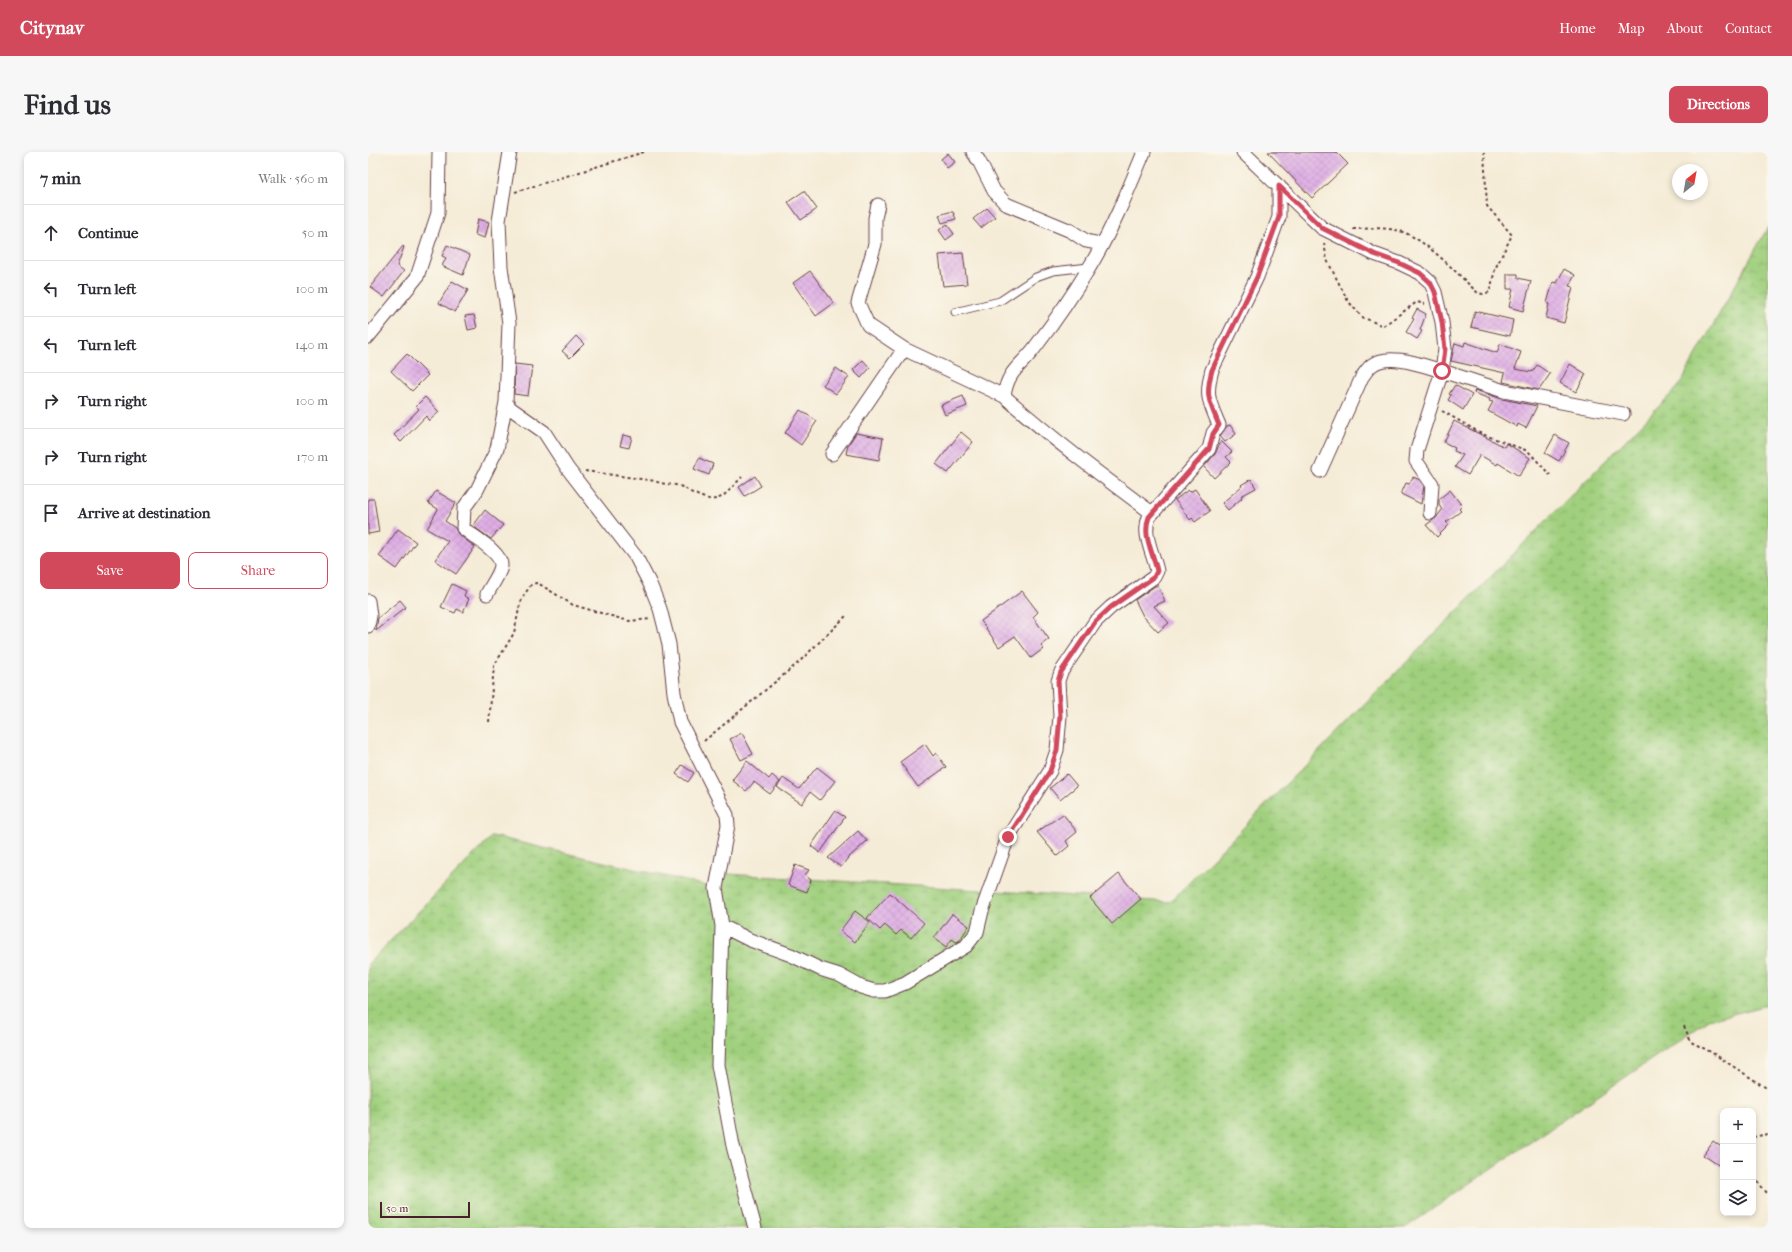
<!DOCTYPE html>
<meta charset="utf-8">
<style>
:root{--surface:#fff;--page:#f7f7f7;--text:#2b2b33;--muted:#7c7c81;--line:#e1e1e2;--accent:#d1495b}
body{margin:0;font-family:"IM FELL French Canon",serif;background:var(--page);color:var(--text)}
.controls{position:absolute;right:12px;bottom:12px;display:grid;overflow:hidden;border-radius:8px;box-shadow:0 2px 6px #0003}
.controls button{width:36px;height:36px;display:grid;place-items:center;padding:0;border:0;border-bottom:1px solid var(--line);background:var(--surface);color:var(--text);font:20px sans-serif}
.compass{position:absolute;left:1304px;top:12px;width:36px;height:36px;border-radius:50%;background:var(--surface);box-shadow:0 2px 6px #0003;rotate:31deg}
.scale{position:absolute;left:12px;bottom:10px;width:90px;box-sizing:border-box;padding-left:4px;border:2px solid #4a1f2b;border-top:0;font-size:11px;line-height:14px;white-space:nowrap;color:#4a1f2b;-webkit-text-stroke:3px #fbf7ec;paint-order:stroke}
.stop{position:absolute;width:12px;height:12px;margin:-9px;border:3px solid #d1495b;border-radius:50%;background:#fff}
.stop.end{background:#d1495b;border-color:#fff;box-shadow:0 1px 4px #0008}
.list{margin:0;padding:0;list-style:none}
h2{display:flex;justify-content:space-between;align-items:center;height:52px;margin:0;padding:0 16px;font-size:17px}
h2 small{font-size:13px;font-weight:400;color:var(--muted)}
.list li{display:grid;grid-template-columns:26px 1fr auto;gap:12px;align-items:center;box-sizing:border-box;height:56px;padding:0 16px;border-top:1px solid var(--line)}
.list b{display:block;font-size:15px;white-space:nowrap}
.list em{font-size:13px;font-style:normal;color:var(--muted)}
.actions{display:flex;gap:8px;padding:12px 16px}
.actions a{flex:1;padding:9px 0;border:1px solid var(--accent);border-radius:8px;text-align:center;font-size:14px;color:var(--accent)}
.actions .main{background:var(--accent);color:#fff}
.icon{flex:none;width:22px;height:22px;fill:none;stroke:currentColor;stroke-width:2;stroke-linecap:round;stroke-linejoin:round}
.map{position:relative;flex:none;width:1400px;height:1076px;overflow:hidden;border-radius:8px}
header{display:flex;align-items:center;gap:24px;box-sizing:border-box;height:56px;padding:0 20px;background:var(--accent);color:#fff}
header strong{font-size:19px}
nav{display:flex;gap:22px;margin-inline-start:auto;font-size:14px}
.intro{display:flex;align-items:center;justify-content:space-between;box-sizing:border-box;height:96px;padding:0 24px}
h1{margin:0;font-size:28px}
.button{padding:10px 18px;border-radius:8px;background:var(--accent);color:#fff;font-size:14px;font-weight:700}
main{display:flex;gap:24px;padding:0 24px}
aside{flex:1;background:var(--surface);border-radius:8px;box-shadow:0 2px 6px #0003}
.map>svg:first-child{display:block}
</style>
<header>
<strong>Citynav</strong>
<nav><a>Home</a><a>Map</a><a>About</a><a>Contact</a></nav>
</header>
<div class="intro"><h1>Find us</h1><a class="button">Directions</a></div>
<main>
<aside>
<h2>7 min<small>Walk · 560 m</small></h2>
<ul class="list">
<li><svg class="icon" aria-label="ahead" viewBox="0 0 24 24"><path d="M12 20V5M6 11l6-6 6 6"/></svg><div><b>Continue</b></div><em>50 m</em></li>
<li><svg class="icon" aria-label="left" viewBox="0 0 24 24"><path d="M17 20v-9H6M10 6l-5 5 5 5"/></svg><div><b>Turn left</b></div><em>100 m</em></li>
<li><svg class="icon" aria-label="left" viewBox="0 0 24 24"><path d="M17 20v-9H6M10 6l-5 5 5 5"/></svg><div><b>Turn left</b></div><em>140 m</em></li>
<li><svg class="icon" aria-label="right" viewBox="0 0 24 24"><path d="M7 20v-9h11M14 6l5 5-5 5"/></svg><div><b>Turn right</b></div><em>100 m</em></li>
<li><svg class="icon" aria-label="right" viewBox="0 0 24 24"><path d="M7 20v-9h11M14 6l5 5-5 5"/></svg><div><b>Turn right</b></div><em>170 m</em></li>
<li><svg class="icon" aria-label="arrive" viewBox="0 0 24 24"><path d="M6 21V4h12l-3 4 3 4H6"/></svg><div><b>Arrive at destination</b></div></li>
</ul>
<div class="actions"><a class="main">Save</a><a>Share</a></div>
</aside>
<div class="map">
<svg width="1400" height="1076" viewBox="0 0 1400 1076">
<defs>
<pattern id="wetland-marsh" width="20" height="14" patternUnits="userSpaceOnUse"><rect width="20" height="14" fill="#a0d07e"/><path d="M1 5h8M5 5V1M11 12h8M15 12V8" fill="none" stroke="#8bb26d"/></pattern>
<pattern id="building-cross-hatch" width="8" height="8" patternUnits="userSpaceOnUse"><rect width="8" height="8" fill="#deaee4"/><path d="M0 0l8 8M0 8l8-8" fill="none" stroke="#c095c4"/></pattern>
</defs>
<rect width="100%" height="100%" fill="#fbf7ec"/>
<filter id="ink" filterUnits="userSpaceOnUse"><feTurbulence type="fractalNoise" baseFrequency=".025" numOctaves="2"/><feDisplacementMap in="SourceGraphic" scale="8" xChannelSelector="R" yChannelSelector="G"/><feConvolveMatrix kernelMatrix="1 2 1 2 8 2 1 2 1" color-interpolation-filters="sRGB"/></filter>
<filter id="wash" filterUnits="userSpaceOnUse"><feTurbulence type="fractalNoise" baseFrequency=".012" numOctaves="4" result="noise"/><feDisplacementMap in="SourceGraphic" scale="16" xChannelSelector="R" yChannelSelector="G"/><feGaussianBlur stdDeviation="0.9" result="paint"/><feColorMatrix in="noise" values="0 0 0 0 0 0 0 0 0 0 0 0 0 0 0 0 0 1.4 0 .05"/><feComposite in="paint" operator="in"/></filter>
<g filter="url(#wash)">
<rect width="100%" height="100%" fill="#f5ecd7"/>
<path fill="url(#wetland-marsh)" stroke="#757854" d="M1400 75V853L1341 868 1037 1076H0V812L124 684 348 736 360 722 802 750 1311 234Z"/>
<g id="blocks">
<path fill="url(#building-cross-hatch)" d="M900 0H968L980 12 944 46Z
M580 1 587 10 579 16 573 7Z
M436 39 449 57 433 68 420 50Z
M619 56 627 65 613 76 605 67Z
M581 60H585L588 67 574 71 571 63Z
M110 67 121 70 117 86 107 83Z
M579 72 586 82 578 88 571 78Z
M79 93 102 103 95 123 74 114 78 106 74 104Z
M35 94 36 95 29 114 36 119 16 145 2 135Z
M595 101 599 132 575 134 571 103Z
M1196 117 1207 123 1201 134 1205 135 1196 171 1178 166 1181 152 1179 151 1185 130 1189 131Z
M442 119 466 151 448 164 425 131Z
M1139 122H1150V126L1163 129 1155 159 1141 155 1145 137H1139Z
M84 129 100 138 87 160 71 151Z
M1049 157 1058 162 1052 178 1054 179 1049 187 1038 180 1046 167 1044 166Z
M1107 159 1145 168 1142 184 1103 175Z
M106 163 109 176 100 178 97 164Z
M208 184 216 192 202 206 194 199Z
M1097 190 1129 201 1132 192 1153 200 1147 217 1164 220 1169 213 1182 222 1171 238 1135 230 1137 221 1083 209 1087 191 1096 194Z
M39 202 60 223 44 239 23 219Z
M495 208 502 216 493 226 485 218Z
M147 212 164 214 160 244 146 242Z
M1202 212 1218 222 1208 240 1192 231Z
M468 216 481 225 468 242 455 233Z
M1087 233 1104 243 1095 258 1080 248 1083 243 1081 242Z
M1107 238 1134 247 1169 254 1158 276 1150 272 1149 275 1120 259 1125 250 1121 249 1122 247 1106 241Z
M595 244 599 254 577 263 573 253Z
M57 245 71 260 61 269 58 264 33 290 26 283 51 257 48 254Z
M432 258 449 269 433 293 417 281Z
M1086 269 1137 295 1138 291 1162 306 1151 324 1130 311 1129 313 1112 303 1100 323 1087 315 1095 303 1086 299 1087 296 1076 290Z
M862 273 868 282 857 290 852 284 859 274Z
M593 280 605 290 580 321 568 312Z
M488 281 515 286 511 308 478 302 480 293Z
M255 283 264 285 261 296 252 294Z
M1187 283 1201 291 1191 309 1177 301Z
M853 289 864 300 858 305 863 310 846 326 836 315 847 302Z
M331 306 345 312 341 323 326 317Z
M387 324 393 334 377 344 371 335Z
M1045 325 1052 328 1056 334 1053 352 1033 342 1038 331 1041 332Z
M883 327 888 336 873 344 874 346 860 358 854 351 874 334 873 333Z
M827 337 842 359 827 370 824 366 822 368 807 348 820 338 822 340Z
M1082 338 1094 354 1091 357 1093 359 1078 370 1081 373 1069 385 1058 373 1068 366 1074 358 1071 353V347Z
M68 339 88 351 77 369 87 376 90 382 107 395 88 422 67 408 80 389 59 377 70 357 60 351Z
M0 347H6L11 380 0 382Z
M117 358 135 373 123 387 105 374Z
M30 377 48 390 29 417 11 404Z
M84 432 98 439 96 444 101 447 95 460 89 457 87 461 73 455Z
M787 434H790L797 449 786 454 801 471 790 480 775 464 767 448Z
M654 439 670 460 665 465 681 487 673 493 675 497 663 506 647 484 631 495 613 469Z
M32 448 38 455 8 479 10 466Z
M374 581 385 602 373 608 362 587Z
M557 592 565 604 568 601 578 615 550 635 532 610Z
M379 609 401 627 404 623 412 630 402 642 386 630 378 639 364 628Z
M314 613 326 621 320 630 308 622Z
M449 615 467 629 452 648 442 640 434 652 409 635 415 626 431 637Z
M699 622 709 634 692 648 682 636Z
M467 659 477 665 452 701 443 694Z
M695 662 709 680 698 689 701 694 689 704 669 680Z
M490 679 499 689 479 707 473 715 460 706Z
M427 713 441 718 437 723 443 728 439 740 420 733Z
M751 722 773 747 744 772 722 746Z
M522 741 556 771 543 786 533 778 528 783 517 773 512 778 499 766Z
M487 759 502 770 487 790 472 779Z
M584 762 601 774 591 789 588 790 584 787 578 795 566 786Z
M1345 989 1355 996V1016L1335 1003Z"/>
</g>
</g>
<g filter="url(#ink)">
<use href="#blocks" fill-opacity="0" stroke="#643e45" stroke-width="1"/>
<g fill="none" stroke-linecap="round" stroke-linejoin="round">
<g stroke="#643e45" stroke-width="9">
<path id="service" d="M587 160 632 149 668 125 685 119 721 115"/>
</g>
<g stroke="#643e45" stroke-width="15">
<path id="minor" d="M142 0 131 69 133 115 141 171 138 250 142 256 176 280 200 317 268 405 282 432 292 457 301 492 306 541 312 570 359 663 360 673 348 736 354 774 350 913 365 994 387 1076
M605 0 611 9 626 39 638 52 703 79 718 89 733 92
M776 0C760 39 743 80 721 116 705 143 687 169 668 194 654 214 640 217 636 244 683 286 734 324 784 361
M875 0 954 76 1006 102 1031 111 1052 121 1062 130 1067 140 1074 170 1077 197 1074 219 1136 239 1255 262
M510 53 507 66V92L490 151 500 173 536 197 636 244
M0 185 49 125 70 61 71 0
M464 302 536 197
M952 319 994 225C997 221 1000 216 1004 213 1021 200 1056 214 1074 219L1049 298 1048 309 1064 332 1062 361
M119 442C123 434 132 422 133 414 134 400 105 385 95 376L96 356 109 338 129 297 138 250
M0 449 2 464 0 474
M354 774 382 788 423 803 452 817 471 823 493 835 506 839H517L537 831 598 794 609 780 614 759 640 685 682 619 689 598 692 564 690 529 693 520 727 470 743 455 786 425 789 419C785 400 774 383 781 365L841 297 845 281 851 273C841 249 837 244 844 218L889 125 911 65V34"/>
</g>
<path stroke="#643e45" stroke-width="2" stroke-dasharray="3 3" stroke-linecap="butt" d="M147 40 276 0
M985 77C999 77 1014 75 1028 78 1056 84 1089 122 1110 141L1115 142 1122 140 1127 117 1144 83 1119 54 1116 0
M956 91 959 108 980 149 994 165 1015 174 1049 150 1057 152
M1074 259 1114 282 1160 299 1182 323
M217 319 287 329C298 334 306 331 314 335 318 336 321 340 325 341 352 355 355 344 374 325
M121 570 126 514 146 481 152 452 156 443 163 433 168 431 173 433 205 453 261 469 283 467
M336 589 430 511 479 463
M1316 874 1323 890 1343 900 1400 937
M1385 985 1400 982
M1385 1025 1400 1042"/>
<use href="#service" stroke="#fff" stroke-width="7"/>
<use href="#minor" stroke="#fff" stroke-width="13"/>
</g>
</g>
<g fill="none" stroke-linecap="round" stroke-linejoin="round" filter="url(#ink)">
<path stroke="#d1495b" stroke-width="5" d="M640 685 682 619 689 598 692 564 690 529 693 520 727 470 743 455 786 425 789 419C785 400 774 383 781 365L841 297 845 282 851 273C841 249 837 244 844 218L889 125 911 65V34L954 76 1006 102 1031 111 1052 121 1062 130 1067 140 1074 170 1077 197 1074 219"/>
</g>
</svg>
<div class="controls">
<button>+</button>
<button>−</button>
<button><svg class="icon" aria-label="layers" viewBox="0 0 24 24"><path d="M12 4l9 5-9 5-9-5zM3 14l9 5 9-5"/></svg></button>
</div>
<svg class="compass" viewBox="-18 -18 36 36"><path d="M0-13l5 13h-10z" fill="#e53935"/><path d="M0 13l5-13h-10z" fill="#7c7c81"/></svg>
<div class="scale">50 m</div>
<div class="stop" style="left:1074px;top:219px"></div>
<div class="stop end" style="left:640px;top:685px"></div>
</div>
</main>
